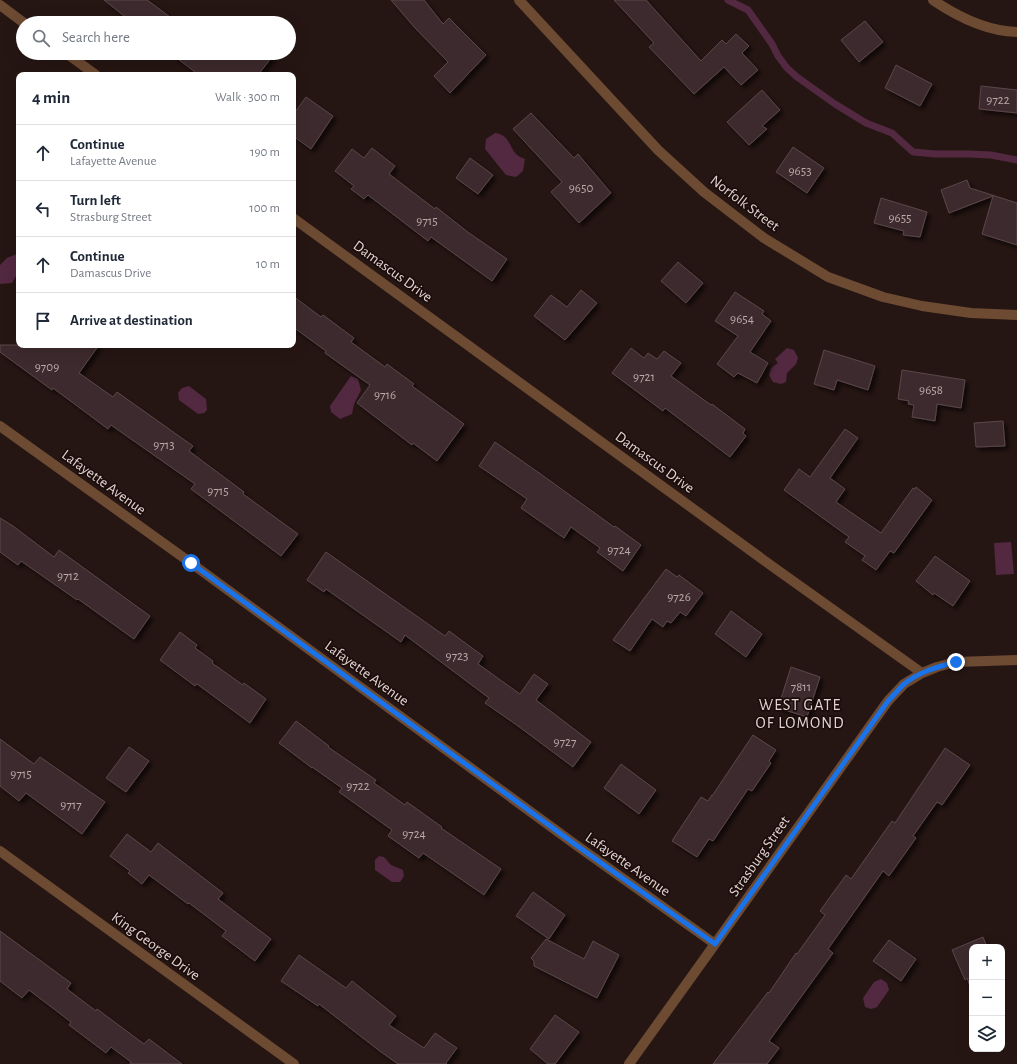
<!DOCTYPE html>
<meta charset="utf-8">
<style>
:root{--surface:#fff;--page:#f6f6f7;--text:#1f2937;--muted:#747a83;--line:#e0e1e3}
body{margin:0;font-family:"Alegreya Sans",sans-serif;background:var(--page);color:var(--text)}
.controls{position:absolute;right:12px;bottom:12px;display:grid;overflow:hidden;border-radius:8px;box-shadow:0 4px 16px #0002}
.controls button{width:36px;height:36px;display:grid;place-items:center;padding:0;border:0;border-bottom:1px solid var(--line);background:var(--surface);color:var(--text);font:20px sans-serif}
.stop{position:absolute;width:12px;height:12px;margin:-9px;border:3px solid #1a73e8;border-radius:50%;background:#fff}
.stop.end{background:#1a73e8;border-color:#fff;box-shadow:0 1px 4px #0008}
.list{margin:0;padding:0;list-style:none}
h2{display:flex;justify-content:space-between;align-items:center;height:52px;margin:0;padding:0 16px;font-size:17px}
h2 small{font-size:13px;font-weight:400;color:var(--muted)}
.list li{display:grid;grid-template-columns:26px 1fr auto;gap:12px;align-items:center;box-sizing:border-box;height:56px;padding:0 16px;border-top:1px solid var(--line)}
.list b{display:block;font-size:15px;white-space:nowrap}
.list p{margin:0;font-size:13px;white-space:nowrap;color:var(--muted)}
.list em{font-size:13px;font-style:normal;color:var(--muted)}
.icon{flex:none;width:22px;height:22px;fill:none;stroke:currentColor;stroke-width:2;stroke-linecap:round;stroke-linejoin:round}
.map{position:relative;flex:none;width:1017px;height:1064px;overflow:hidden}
.search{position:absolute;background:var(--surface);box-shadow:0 4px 16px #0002;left:16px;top:16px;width:280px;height:44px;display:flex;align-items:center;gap:10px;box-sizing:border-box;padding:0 14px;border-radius:22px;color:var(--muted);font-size:15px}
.panel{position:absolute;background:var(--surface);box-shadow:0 4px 16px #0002;left:16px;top:72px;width:280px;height:276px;border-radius:8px}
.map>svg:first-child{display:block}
</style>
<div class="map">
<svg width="1017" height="1064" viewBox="0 0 1017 1064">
<defs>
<filter id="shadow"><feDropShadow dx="3.5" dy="3.5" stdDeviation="2" flood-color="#0009"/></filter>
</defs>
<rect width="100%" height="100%" fill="#261613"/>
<path fill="#532841" d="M495 133C510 135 509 147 516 154 518 156 522 158 525 159L523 171 516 177 506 175 485 149 486 139Z
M19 253V271L12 283 0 284V265L7 258Z
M787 348 794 350 798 358 796 364 787 373 786 382 781 384 773 382 769 375 771 368 778 363 775 359Z
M351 376 358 379 361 390 354 404 352 414 340 419 331 412 330 406Z
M189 386 206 399 207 410 204 413 198 414 179 400 178 393 182 388Z
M1011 542 1014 574 996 575 994 543Z
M379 856 384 857 391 865 403 870 404 876 400 882H392L375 870V860Z
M881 979 887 983 889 990 877 1007 871 1009 865 1007 863 998 874 982Z"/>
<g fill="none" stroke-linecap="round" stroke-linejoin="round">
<path stroke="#532841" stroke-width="7" d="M728 0 748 10 772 44 778 56 787 68 797 77 835 104 866 123 892 133 913 152 936 154H969L991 155 1017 160"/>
</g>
<path fill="#3e2c2f" stroke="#5a4649" filter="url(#shadow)" d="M104 0H147L177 22V21L181 23H133Z
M391 0H424L443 24 449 18 486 55 450 93 434 76 448 62 415 28Z
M614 0H646L701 61 722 40 726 44 736 34 749 46 742 53 758 70 741 85 724 67 694 94 649 47 654 43Z
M865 21 883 42 859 62 841 40Z
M170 53H275L258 75H199Z
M896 65 932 84 920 106 885 88Z
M981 86 1017 90V113L979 109Z
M762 90 780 110 762 126 767 129 749 145 727 122Z
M306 97 333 116 311 149 293 136V115Z
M531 113 574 158 578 154 611 193 579 223 551 192 562 182 513 129Z
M793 147 824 168 807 193 776 172Z
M372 148 395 166 389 174 435 209 436 207 469 233 507 259 492 281 431 237 428 241 368 195 364 199 351 189 354 186 335 171 352 149 364 158Z
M470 158 493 175 478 194 456 178Z
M967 180 970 188 1017 203V245L982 234 993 196 949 213 941 190Z
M881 198 927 212 920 237 903 235 904 231 874 223Z
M678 262 703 283 686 303 661 281Z
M581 290 597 303 565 340 534 316 551 295 567 307Z
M735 292 764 311 762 314 771 321 750 352 768 363 757 383 738 373 734 377 717 364 738 336 715 321Z
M293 296 321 317 323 315 354 338 351 342 385 367 387 364 414 384 412 386 464 424 437 461 413 443 412 445 357 403 370 385 325 353 326 351 293 327Z
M0 345H99L79 373 113 397 117 392 193 446 189 451 244 492 243 494 298 534 281 556 191 489 195 484 111 425 108 429 53 388 52 390 0 352Z
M631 348 644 358 648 353 657 359 664 351 681 363 671 376 711 405 712 404 745 429 743 433 746 436 730 457 665 408 663 411 612 373Z
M824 350 875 366 868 390 837 380 834 390 814 384Z
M902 370 965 380 961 408 937 404 935 421 912 417 914 405 908 404 909 401 898 399Z
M1003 421 1005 446 976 447 974 423Z
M845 429 858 438 830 478 845 489 836 502 881 533 913 488 915 489 916 487 932 500 894 553 890 551 876 570 862 560 865 556 845 542 849 537 784 490 799 469 810 477Z
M495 442 542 475 614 527 615 526 641 545 623 571 597 552 600 548 571 527 564 538 521 508 527 499 479 466Z
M0 518 13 526 54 557 59 550 150 616 134 639 78 599 77 600 21 561 18 565 0 552Z
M326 552 445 636 449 631 483 656 478 664 520 694 534 674 548 684 536 700 591 742 573 767 518 726 485 703 489 698 405 635 401 642 326 589 324 592 307 580Z
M935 556 970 581 953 606 934 593 933 595 916 581Z
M666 569 677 577 679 575 703 593 686 616 680 612 671 623 667 621 663 627 652 619 630 651 613 640Z
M731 611 762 634 746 657 715 634Z
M180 632 197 645 195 648 213 661 212 663 243 685 244 683 266 699 250 723 197 684 195 686 160 660Z
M791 667 820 677 807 717 778 708Z
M296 721 329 746 328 747 376 780 374 783 405 805 407 802 442 827 441 828 501 869 484 895 423 853 419 858 388 836 392 830 339 792 342 788 312 767V768L279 743Z
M753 735 776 750 769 761 771 763 752 791 748 789 713 841 709 839 697 857 672 841 701 797 708 801 712 795V796Z
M0 739 34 764 40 757 105 802 82 834 26 793 19 801 0 786Z
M129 747 149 761 126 792 106 778Z
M945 748 970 765 942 805 937 802 913 836 916 838 889 876 883 871 828 949 833 953 769 1041 779 1048 767 1064H713L768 992 769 993 796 953 797 954 825 915 820 911 846 875 851 879 892 821 895 823Z
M621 764 656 790 639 814 604 788Z
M127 834 151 852 158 843 223 893 218 899 271 939 255 961 222 936 226 931 189 903 188 904 149 875 142 884 128 873 130 871 110 856Z
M533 892 565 915 549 939 516 916Z
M0 931 71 983 67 989 96 1011 97 1009 144 1044 149 1039 182 1064H130L131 1062 111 1047 106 1053 69 1025 71 1022 29 990 22 998 0 981Z
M983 937 987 947H972V991L967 978 965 980 952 950Z
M546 939 584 959 593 941 619 955 597 998 534 966V961L531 958Z
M889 940 916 959 901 981 873 961Z
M299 955 346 988 352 981 396 1016 389 1025 424 1048 435 1033 457 1048 446 1063 447 1064H398L381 1052 319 1004 318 1006 281 981Z
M555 1015 579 1032 555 1064H548L530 1049Z"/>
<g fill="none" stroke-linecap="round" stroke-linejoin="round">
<path stroke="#6d4a32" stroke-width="10" d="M519 0 658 150 704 192 764 238 828 277 883 297 922 306 971 313 1017 315
M933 0C958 17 986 31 1017 32
M0 5 24 23
M66 53 96 75
M293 218 776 569 922 673
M0 426 191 563 576 845 715 944
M0 851 294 1064
M629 1064 715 944 888 701 904 684 922 673 937 667 956 662 1017 660"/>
</g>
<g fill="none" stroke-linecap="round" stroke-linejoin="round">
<path stroke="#1a73e8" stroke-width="5" d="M191 563 576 845 715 944 888 701C893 696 898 690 903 685 918 672 937 667 956 662"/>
</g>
<g text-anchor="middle" stroke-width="3.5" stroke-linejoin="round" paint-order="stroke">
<g font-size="13" fill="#b8abaa">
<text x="998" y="104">9722</text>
<text x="800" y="175">9653</text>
<text x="581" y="192">9650</text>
<text x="900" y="222">9655</text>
<text x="427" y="225">9715</text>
<text x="742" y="323">9654</text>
<text x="47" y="371">9709</text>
<text x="644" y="381">9721</text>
<text x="931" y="394">9658</text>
<text x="385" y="399">9716</text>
<text x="164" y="449">9713</text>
<text x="218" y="495">9715</text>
<text x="619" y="554">9724</text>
<text x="68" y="580">9712</text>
<text x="679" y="601">9726</text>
<text x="457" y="660">9723</text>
<text x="801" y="691">7811</text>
<text x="565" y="746">9727</text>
<text x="21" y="778">9715</text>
<text x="358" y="790">9722</text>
<text x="71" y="809">9717</text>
<text x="414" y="838">9724</text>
</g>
<g font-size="15" fill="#e1d5d3" stroke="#1c0d0a">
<text transform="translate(745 203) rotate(37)" y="5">Norfolk Street</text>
<text transform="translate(393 271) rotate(36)" y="5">Damascus Drive</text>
<text transform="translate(655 462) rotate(36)" y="5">Damascus Drive</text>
<text transform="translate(104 482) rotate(36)" y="5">Lafayette Avenue</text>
<text transform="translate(367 673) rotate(36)" y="5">Lafayette Avenue</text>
<text transform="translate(759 856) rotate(-55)" y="5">Strasburg Street</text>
<text transform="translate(628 864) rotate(35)" y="5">Lafayette Avenue</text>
<text transform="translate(156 946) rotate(36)" y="5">King George Drive</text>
</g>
<g font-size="16" letter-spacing="1" fill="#e1d5d3" stroke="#1c0d0a">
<text x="800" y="710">WEST GATE<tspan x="800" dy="18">OF LOMOND</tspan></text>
</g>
</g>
</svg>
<div class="controls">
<button>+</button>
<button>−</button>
<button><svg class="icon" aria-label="layers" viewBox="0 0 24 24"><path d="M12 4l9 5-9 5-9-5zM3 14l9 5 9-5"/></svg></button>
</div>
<div class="stop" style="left:191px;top:563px"></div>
<div class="stop end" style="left:956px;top:662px"></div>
<div class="search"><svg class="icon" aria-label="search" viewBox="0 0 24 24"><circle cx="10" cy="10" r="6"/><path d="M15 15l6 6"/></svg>Search here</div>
<section class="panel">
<h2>4 min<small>Walk · 300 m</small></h2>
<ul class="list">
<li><svg class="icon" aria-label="ahead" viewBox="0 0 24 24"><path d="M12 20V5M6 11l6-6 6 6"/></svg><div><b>Continue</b><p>Lafayette Avenue</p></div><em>190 m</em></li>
<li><svg class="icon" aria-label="left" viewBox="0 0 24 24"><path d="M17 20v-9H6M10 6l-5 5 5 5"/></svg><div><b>Turn left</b><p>Strasburg Street</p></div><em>100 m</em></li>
<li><svg class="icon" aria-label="ahead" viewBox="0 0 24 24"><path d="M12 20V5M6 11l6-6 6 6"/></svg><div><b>Continue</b><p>Damascus Drive</p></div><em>10 m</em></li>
<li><svg class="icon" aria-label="arrive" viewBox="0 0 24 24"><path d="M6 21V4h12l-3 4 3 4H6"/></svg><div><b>Arrive at destination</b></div></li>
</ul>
</section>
</div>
